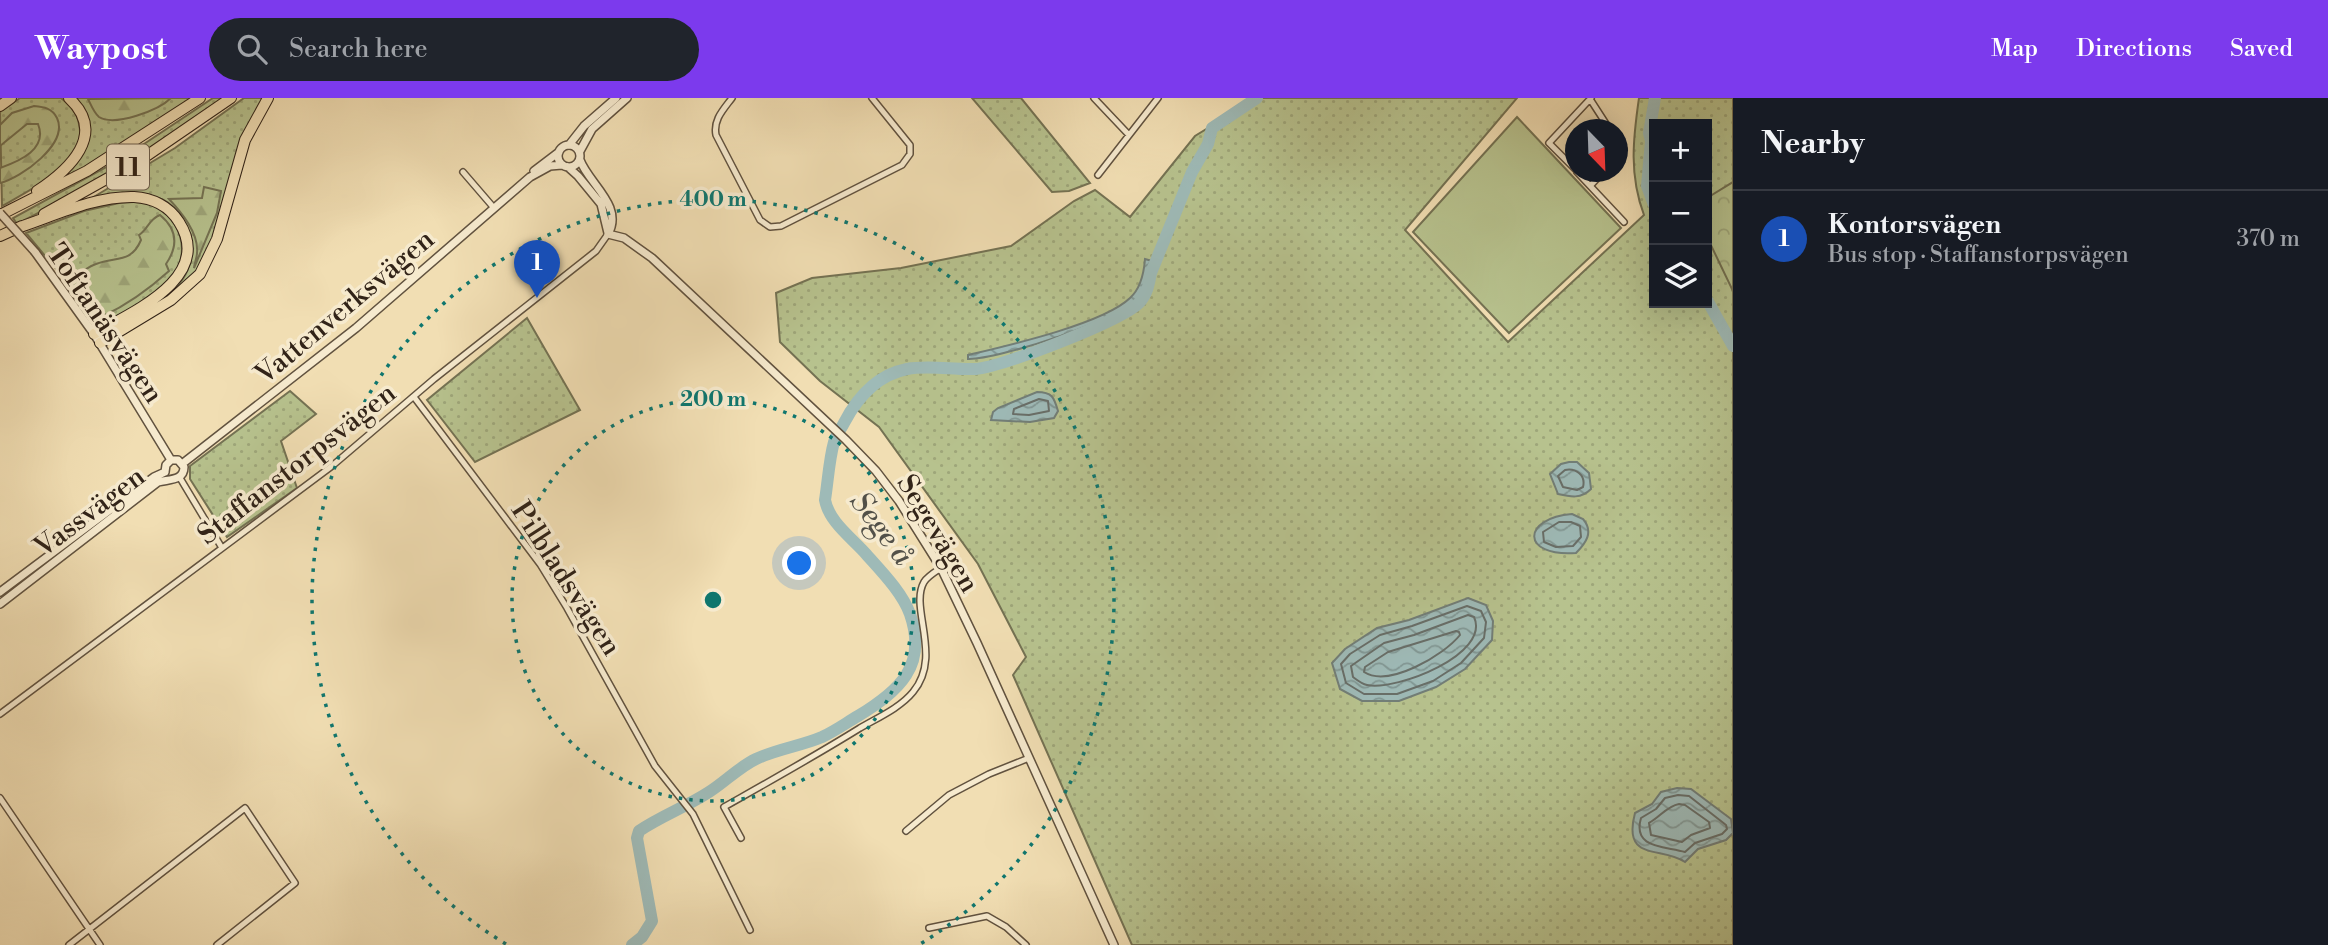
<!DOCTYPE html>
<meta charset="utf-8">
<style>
:root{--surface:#171b24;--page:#20242c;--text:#f1f3f6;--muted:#9ea1a6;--line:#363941;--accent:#7c3aed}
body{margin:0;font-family:"Libre Bodoni",serif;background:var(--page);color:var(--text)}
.controls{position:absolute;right:21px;top:21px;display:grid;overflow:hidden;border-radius:0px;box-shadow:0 7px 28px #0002}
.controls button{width:63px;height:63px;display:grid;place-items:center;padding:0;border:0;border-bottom:2px solid var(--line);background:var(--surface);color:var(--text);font:35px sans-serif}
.compass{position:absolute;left:1565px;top:21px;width:63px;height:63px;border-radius:50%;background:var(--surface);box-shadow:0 7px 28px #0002;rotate:157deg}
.you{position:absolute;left:800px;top:466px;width:24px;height:24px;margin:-18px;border:5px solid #fff;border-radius:50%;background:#1a73e8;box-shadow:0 0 0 10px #1a73e833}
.badge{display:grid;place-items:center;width:46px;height:46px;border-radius:50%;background:var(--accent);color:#fff;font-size:23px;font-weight:700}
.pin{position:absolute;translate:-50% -58px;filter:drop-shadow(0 2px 4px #0008)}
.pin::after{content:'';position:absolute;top:37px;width:24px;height:21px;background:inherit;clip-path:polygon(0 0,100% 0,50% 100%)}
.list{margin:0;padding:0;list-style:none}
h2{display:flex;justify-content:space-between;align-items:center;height:91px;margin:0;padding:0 28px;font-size:30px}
h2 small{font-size:23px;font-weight:400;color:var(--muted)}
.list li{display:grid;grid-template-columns:46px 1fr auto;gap:21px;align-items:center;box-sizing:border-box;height:98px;padding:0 28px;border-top:2px solid var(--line)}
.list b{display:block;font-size:26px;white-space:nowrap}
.list p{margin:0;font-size:23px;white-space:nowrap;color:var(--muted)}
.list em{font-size:23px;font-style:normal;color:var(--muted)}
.icon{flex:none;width:38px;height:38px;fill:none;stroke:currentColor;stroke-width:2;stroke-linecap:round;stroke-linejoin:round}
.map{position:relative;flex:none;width:1733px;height:847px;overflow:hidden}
header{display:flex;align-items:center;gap:42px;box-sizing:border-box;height:98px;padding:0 35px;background:var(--accent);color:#fff}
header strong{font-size:33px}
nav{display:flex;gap:38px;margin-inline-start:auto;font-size:24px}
.search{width:490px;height:63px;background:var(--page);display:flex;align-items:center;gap:18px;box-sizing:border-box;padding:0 24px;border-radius:38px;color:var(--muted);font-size:26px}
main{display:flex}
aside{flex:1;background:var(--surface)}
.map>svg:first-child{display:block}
</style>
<header>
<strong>Waypost</strong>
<div class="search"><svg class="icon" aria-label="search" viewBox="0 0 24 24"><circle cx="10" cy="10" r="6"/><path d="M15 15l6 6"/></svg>Search here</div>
<nav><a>Map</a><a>Directions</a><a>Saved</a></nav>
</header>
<main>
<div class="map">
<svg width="1733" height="847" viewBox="0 0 1733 847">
<defs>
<pattern id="grass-dots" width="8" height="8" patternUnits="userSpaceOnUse" patternTransform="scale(1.75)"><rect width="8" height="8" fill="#b7c28e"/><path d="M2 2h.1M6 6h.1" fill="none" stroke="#9ea67a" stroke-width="1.8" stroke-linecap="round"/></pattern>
<pattern id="forest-firs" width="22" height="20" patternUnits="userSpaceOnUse" patternTransform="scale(1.75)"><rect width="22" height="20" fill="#b7c28e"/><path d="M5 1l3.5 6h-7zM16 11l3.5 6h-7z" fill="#9ea67a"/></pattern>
<pattern id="park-crowns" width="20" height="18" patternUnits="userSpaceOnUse" patternTransform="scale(1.75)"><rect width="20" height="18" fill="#b7c28e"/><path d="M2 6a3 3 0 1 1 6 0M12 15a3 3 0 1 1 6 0" fill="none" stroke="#9ea67a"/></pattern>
<pattern id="water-waves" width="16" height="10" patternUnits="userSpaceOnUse" patternTransform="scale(1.75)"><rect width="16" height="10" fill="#9ebab7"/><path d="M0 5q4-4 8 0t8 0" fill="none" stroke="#819794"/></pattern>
</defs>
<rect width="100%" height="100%" fill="#f1deb3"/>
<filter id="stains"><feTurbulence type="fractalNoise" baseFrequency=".00286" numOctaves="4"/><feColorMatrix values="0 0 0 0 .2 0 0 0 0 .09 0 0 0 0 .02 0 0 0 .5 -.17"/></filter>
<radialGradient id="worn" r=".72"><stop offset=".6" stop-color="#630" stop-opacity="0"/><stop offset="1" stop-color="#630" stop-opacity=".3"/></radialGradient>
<path fill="url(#grass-dots)" stroke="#747253" stroke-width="2" fill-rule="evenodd" d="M20 0H61C70 7 77 14 79 26 89 64 29 93 2 108L0 14Z
M75 0H194L85 70 53 86 71 71 85 50Z
M213 0H225C158 47 90 89 17 126L13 120 123 60Z
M244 0H264L245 35 215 138 199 171 166 202 126 221C149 208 190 191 190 159 190 151 186 140 184 132 181 118 173 104 158 100 147 97 101 102 87 103L175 50Z
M972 0H1021L1090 85 1069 93 1052 94Z
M1257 0H1517L1405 132 1508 244 1644 117C1629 77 1633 41 1639 0H1733V847H1132L1013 577 1026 559 978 466 879 329 820 283 780 244 776 195 812 180 901 170 1011 148 1074 103 1095 92 1130 119 1195 38ZM1654 26H1707V205H1654Z
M119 105C130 104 141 103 152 107 181 118 192 157 171 180 154 200 129 212 107 223L97 222 86 212 61 177 26 135 84 113Z
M527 220 580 312 475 364 427 302Z
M290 293 316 316 281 343 297 390 227 439 190 381V368Z"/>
<path fill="url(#forest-firs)" stroke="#747253" stroke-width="2" d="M171 0C159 12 115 29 99 19 94 15 91 7 88 1Z
M34 8C44 9 52 10 57 20 69 46 21 80 0 85V70C20 63 48 51 38 26H27L0 48V27L12 15Z
M204 89 221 93 217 115 194 170C194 166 197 160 197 155 199 135 181 114 169 101L202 100Z
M160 117C177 131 179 147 166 166L169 173C149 191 127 207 103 218L99 216C90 205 78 189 80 175 85 172 90 168 96 166 115 158 131 166 141 142L139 137C148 131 149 121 160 117Z"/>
<path fill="url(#park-crowns)" stroke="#747253" stroke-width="2" d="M1733 84V193L1707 139V100Z"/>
<path fill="#b7c28e" stroke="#747253" stroke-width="2" d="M1517 19 1621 130 1509 235 1413 134Z"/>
<path fill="url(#water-waves)" stroke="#727e77" stroke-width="2" d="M1145 161 1152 163C1148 173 1146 190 1140 199 1123 221 997 262 968 261V257C1006 248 1103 226 1130 200 1140 191 1144 174 1145 161Z
M1037 294C1052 294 1054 299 1058 313L1054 320 1030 324 991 322 993 314 998 310Z
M1569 364H1577L1589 375 1591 391C1581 401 1571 399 1558 396L1550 376 1561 366Z
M1572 416 1583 421C1594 434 1586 445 1576 455 1520 459 1522 420 1572 416Z
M1468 500 1486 507 1493 523 1492 542 1465 571 1436 589 1399 603H1362L1340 591 1332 565 1345 551 1377 530 1409 522Z
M1677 690 1691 691 1731 721 1733 735 1726 742 1698 751 1685 764C1661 748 1622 764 1635 715L1652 706 1661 694Z"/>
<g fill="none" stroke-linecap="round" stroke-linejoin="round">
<path stroke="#686e68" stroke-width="2" d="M1039 301 1048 303 1049 313 1029 317 1013 316 1014 311Z
M1565 372C1576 370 1586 377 1583 389L1577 392 1563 389 1558 378Z
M1559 424H1571L1580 428 1581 439 1573 448 1556 449 1544 444 1543 434Z
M1467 508 1481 513 1486 524 1484 540 1461 565 1433 583 1397 596H1364L1346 585 1341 566 1350 556 1380 537 1412 528Z
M1468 517 1474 519C1491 556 1397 593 1367 587 1362 586 1357 582 1353 579L1351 568 1384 545 1414 537Z
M1456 533 1459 534 1460 537C1444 557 1389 590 1364 574L1365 569 1388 554Z
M1678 697 1689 698 1726 727 1727 731 1722 736 1695 745 1685 754C1665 748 1632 751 1641 720L1656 711 1665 700Z
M1679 706 1685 707 1709 724 1710 730 1691 737 1682 744 1651 737 1649 725C1660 719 1667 708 1679 706Z"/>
<path stroke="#9ebab7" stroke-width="12" d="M1654 107 1647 88 1651 43 1649 35 1655 0
M1707 202 1733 248
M632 847 642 839 652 823 637 740 639 733C661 718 686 709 709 694 725 684 739 669 756 661 777 651 801 648 822 639 835 633 846 625 858 618 899 593 928 568 910 516 902 494 881 473 866 456 852 440 829 424 825 402 828 383 829 362 834 344 836 337 841 331 844 325 857 300 877 277 907 271 929 267 953 272 976 271 1002 269 1121 223 1139 205 1147 197 1149 186 1151 175L1192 74 1208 46 1212 30 1257 0"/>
<g stroke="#61523f" stroke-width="8">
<path id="minor" d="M732 0C723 12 713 22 716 37L760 122 770 129 781 128 902 67 910 56V47L872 0
M1094 0 1129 37
M1590 1 1610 32
M1618 42 1624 51 1618 58
M1576 72 1549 45 1591 0
M463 74 494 110
M1577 74 1624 124
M1098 77 1158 0
M1591 87 1603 74
M414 299 540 466 567 510 655 668 693 716 750 832
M180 380 222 450
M0 616 332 368 434 281 596 153 608 136
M0 700 100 847
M906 733 949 697 989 676 1029 660
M741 740 724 709C770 683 815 658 860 630 877 620 900 610 913 594 943 558 909 510 924 484 928 478 935 474 941 470
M929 830 987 818 1006 829 1026 847
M69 847 245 710 295 785 217 847"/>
</g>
<g stroke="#61523f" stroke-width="10">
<path id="tertiary" d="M558 58a11 11 0 1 1 22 0a11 11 0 1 1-22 0Z
M569 47 584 28 616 0
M580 53 592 31 627 0
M580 62C589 86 624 108 608 136
M568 69 578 78 601 106 608 135
M534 73 559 54
M608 136 624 140 652 160 846 342 876 373 899 403 941 470 977 545 1114 847
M35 154 94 236 171 362
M182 366 356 230 530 79 550 68 562 67
M0 494 154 379 165 374
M0 506 158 384C169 381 184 383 184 369L178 362H171L166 367 165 374"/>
</g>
<g stroke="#312318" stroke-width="12">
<path id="motorway" d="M0 8 11 0
M37 93C69 72 108 36 69 0
M44 116 142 61 231 0
M0 117 87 73 200 0
M20 129C56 117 95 98 134 99 152 100 169 108 179 124 215 180 130 215 94 236
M0 138 22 128
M100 245 171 202 200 176 217 141 245 42 268 0"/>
</g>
<use href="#minor" stroke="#f6eace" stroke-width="5"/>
<use href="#tertiary" stroke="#f6eace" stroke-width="7"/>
<use href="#motorway" stroke="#f1deb3" stroke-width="10"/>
<g stroke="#61523f" stroke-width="10" stroke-linecap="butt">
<path id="tertiary-bridge" d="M0 115 35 154"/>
</g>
<use href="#tertiary-bridge" stroke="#f6eace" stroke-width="7"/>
</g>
<g fill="none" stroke="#0f766e" stroke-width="3.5" stroke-dasharray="3.5 7">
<circle cx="713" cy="502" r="201"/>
<path d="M506 846A401 401 0 1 1 920 846"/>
</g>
<g text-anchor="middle" stroke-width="7" stroke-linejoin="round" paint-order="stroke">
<rect fill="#f6eace" stroke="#6c5f4f" stroke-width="2" x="107" y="46.5" width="42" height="45" rx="5"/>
<g font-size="26" font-weight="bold" fill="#312318">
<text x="128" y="78">11</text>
</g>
<g font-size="28" fill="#312318" stroke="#f6eace">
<text transform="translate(344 208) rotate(-40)" y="10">Vattenverksvägen</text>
<text transform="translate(106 225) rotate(56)" y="10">Toftanäsvägen</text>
<text transform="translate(296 365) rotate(-38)" y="10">Staffanstorpsvägen</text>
<text transform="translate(89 413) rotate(-37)" y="10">Vassvägen</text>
<text transform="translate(939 435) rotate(59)" y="10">Segevägen</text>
<text transform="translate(567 480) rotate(57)" y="10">Pilbladsvägen</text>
</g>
<g font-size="30" font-style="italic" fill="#525048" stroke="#f6eace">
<text transform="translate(882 430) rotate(53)" y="10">Sege å</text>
</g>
</g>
<circle cx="713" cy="502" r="10" fill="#0f766e" stroke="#f6eace" stroke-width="3.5"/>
<g font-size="21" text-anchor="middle" font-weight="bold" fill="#0f766e" stroke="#f6eace" stroke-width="7" stroke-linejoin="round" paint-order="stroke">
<text x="713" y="108">400 m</text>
<text x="713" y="308">200 m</text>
</g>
<rect width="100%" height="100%" filter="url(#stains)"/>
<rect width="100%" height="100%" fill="url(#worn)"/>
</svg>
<div class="controls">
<button>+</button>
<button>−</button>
<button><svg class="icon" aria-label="layers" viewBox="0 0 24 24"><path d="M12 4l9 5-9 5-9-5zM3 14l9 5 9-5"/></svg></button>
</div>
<svg class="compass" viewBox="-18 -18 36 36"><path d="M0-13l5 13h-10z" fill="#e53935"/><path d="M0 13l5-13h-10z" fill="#9ea1a6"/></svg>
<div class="you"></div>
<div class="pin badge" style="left:537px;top:200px;background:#1a4fb4">1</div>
</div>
<aside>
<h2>Nearby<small></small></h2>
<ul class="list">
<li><span class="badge" style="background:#1a4fb4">1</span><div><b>Kontorsvägen</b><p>Bus stop · Staffanstorpsvägen</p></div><em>370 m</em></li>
</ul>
</aside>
</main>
